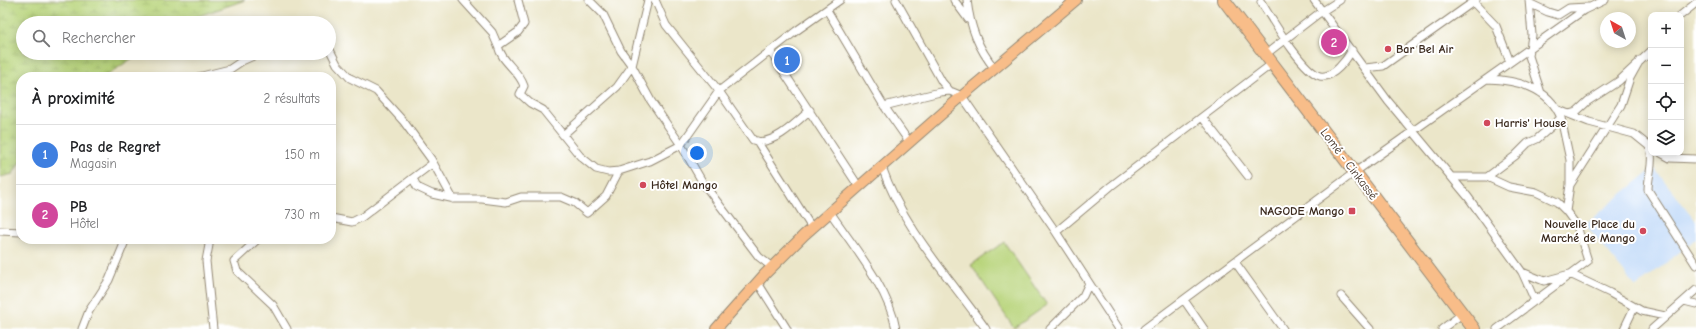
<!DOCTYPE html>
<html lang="fr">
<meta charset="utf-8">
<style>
:root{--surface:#fff;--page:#f2f2f2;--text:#202124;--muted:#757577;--line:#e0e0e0;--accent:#0f766e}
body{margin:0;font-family:"Comic Neue",sans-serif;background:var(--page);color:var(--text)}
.controls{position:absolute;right:12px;top:12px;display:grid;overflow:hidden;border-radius:8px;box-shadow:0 2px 10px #0003}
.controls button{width:36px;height:36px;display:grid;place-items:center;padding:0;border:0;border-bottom:1px solid var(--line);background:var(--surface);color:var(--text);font:20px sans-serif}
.compass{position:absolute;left:1600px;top:12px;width:36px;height:36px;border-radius:50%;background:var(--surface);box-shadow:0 2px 10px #0003;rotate:321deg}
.you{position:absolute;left:697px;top:153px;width:14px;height:14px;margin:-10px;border:3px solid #fff;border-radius:50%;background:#1a73e8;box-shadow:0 0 0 6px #1a73e833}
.badge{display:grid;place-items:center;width:26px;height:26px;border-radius:50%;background:var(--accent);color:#fff;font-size:13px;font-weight:700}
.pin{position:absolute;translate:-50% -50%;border:2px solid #fff;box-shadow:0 1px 4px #0006}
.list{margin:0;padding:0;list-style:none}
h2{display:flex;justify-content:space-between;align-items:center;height:52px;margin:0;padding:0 16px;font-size:17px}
h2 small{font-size:13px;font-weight:400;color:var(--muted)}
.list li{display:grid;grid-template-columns:26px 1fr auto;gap:12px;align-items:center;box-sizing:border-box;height:60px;padding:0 16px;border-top:1px solid var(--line)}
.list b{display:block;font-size:15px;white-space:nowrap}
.list p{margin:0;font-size:13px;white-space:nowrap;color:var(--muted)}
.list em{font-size:13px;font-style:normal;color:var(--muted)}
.icon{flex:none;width:22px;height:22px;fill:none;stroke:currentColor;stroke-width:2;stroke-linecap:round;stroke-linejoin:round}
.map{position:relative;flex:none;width:1696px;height:329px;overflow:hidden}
.search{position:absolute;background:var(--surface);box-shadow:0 2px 10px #0003;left:16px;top:16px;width:320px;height:44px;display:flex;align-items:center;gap:10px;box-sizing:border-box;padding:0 14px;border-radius:22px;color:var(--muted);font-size:15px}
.panel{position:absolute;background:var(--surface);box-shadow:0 2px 10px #0003;left:16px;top:72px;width:320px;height:172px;border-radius:16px}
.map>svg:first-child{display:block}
</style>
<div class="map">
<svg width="1696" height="329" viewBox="0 0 1696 329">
<defs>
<pattern id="wetland-marsh" width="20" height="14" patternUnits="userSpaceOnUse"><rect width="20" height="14" fill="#b8d47a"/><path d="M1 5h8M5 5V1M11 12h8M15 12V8" fill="none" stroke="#9fb669"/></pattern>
</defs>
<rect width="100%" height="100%" fill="#fff"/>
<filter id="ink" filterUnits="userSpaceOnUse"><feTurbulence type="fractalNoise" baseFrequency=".025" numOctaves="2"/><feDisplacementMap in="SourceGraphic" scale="8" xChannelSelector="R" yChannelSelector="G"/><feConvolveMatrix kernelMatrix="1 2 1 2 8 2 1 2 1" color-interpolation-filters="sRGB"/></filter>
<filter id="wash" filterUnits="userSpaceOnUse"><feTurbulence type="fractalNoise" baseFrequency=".012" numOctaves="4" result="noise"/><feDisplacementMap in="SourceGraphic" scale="16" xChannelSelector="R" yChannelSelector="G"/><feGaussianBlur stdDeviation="0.9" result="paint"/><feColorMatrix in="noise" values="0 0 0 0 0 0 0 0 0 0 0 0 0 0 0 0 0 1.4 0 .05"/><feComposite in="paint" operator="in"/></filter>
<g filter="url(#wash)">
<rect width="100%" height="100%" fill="#ebe6c9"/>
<path fill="#c6ddf9" d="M1654 168 1696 221V239L1636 287 1585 224Z"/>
<path fill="url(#wetland-marsh)" stroke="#7a7f4c" d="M0 0H245L190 19 184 23H23V53H140L104 77H21V160L13 174 0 177Z"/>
<path fill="#b8d47a" stroke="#7a7f4c" d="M1004 242 1047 305 1014 328 971 265Z"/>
</g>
<g filter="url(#ink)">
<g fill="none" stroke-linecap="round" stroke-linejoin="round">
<g stroke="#938874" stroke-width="9">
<path id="street" d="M463 0 492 32 498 46
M518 0 524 24 518 32 498 46C502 63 519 70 524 86L520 94 530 103 543 110 580 156 596 169 608 172 619 171 650 161 681 145 719 91 796 31 840 0
M589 0 603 14 621 51 632 66 651 101 681 145 703 183 759 257 772 267
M655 0 666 25 719 91 753 140C771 148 797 122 810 110
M896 0 942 82 950 91
M954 0 968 19
M967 0C970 27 978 48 995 69
M1314 0 1388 101 1468 197 1522 272 1535 301
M1529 0 1532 35 1529 56 1541 93
M1261 2C1272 19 1302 71 1320 76 1333 79 1347 59 1352 50
M1473 2 1496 26 1510 62
M1531 4 1548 12 1558 15 1569 8 1588 7
M827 10 884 106 910 143
M1681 15 1696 3
M329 48 337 64 350 78 376 91 404 122 431 159 453 199
M770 51 859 187
M1266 54 1318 14 1340 0
M1365 68 1383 66 1476 0
M198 77 230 69 242 61 260 53
M884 106 940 92 950 91 962 96 1056 232 1119 329
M1556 109 1589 122 1634 134 1650 147 1651 153
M1569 114 1576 112 1588 101 1619 81 1651 51
M1202 117 1248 176
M1561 118 1570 160V185L1566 211
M563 135 617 87 632 66 648 0
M757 141 812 228
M1651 153C1653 166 1648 176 1648 190L1696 265
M1661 153 1670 158 1696 159
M882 167C903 228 949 277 986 329
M1452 177H1487L1509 187 1536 192 1557 202 1566 211 1577 226 1588 261 1497 329
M1487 177 1515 156 1528 143 1537 139 1561 118C1549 87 1517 80 1487 79
M413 178 433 163
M1570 185 1621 105 1630 78 1640 60
M830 212C853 246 889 289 896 329
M331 218 352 222 362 217 413 178 417 187 432 194 455 199H482L506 202 521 197H561L575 203 587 213 606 196 619 171
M0 231 21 232
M1056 232 1111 186 1273 63
M207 239 209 245 206 261 213 329
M258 239 234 261 237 271 273 305 287 329
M1235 262 1283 329
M1522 272 1544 281 1570 274 1610 293 1642 311 1665 316
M758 283 787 329
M1341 296 1370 329
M1184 300 1204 329
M1684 301 1696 304
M82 329 89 311 109 280 126 239
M1050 329 1083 296 1089 283
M1144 329 1355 172 1584 10 1605 0
M1442 329 1462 314
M1624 329 1634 308
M1652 329 1696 290"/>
</g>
<g stroke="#938874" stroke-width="12">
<path id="primary" d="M716 329 764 275 804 235 962 96 1076 0"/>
</g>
<g stroke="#938874" stroke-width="14">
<path id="highway" d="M1224 0 1474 329"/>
</g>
<use href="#street" stroke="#fff" stroke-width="7"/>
<use href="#primary" stroke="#f8bd89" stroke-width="10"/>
<use href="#highway" stroke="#f8bd89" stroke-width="12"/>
</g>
</g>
<g fill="#d1495b" stroke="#fff" stroke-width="1.5">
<circle cx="1388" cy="49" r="4"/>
<circle cx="1487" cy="123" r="4"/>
<circle cx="643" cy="185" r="4"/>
<rect x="1348" y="207" width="8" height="8" rx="2"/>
<circle cx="1643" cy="231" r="4"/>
</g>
<g text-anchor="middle" stroke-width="4" stroke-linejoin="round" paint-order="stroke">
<g font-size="12" font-weight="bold" fill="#3b2a1e" stroke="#fff" text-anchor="start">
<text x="1396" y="53">Bar Bel Air</text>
<text x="1495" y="127">Harris' House</text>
<text x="651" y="189">Hôtel Mango</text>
<text x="1344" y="215" text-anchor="end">NAGODE Mango</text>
<text x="1635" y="228" text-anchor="end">Nouvelle Place du<tspan x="1635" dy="14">Marché de Mango</tspan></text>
</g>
<g font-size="12" fill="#3b2a1e" stroke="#fff">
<text transform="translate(1349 164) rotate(53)" y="4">Lomé - Cinkassé</text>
</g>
</g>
</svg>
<div class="controls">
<button>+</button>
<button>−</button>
<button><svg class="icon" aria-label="locate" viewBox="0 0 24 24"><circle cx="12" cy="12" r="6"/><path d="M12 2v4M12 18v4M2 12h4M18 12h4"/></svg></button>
<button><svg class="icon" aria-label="layers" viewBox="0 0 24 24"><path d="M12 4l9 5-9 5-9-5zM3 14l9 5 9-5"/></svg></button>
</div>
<svg class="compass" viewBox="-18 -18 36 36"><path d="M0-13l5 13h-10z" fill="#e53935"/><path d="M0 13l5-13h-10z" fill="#757577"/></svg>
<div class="you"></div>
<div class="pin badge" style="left:787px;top:60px;background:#3f7fe0">1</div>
<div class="pin badge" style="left:1334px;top:42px;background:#d1479c">2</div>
<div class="search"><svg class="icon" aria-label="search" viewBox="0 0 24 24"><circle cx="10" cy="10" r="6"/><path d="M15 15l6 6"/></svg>Rechercher</div>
<section class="panel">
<h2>À proximité<small>2 résultats</small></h2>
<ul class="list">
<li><span class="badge" style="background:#3f7fe0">1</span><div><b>Pas de Regret</b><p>Magasin</p></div><em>150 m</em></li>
<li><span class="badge" style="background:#d1479c">2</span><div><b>PB</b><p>Hôtel</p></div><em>730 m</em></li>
</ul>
</section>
</div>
